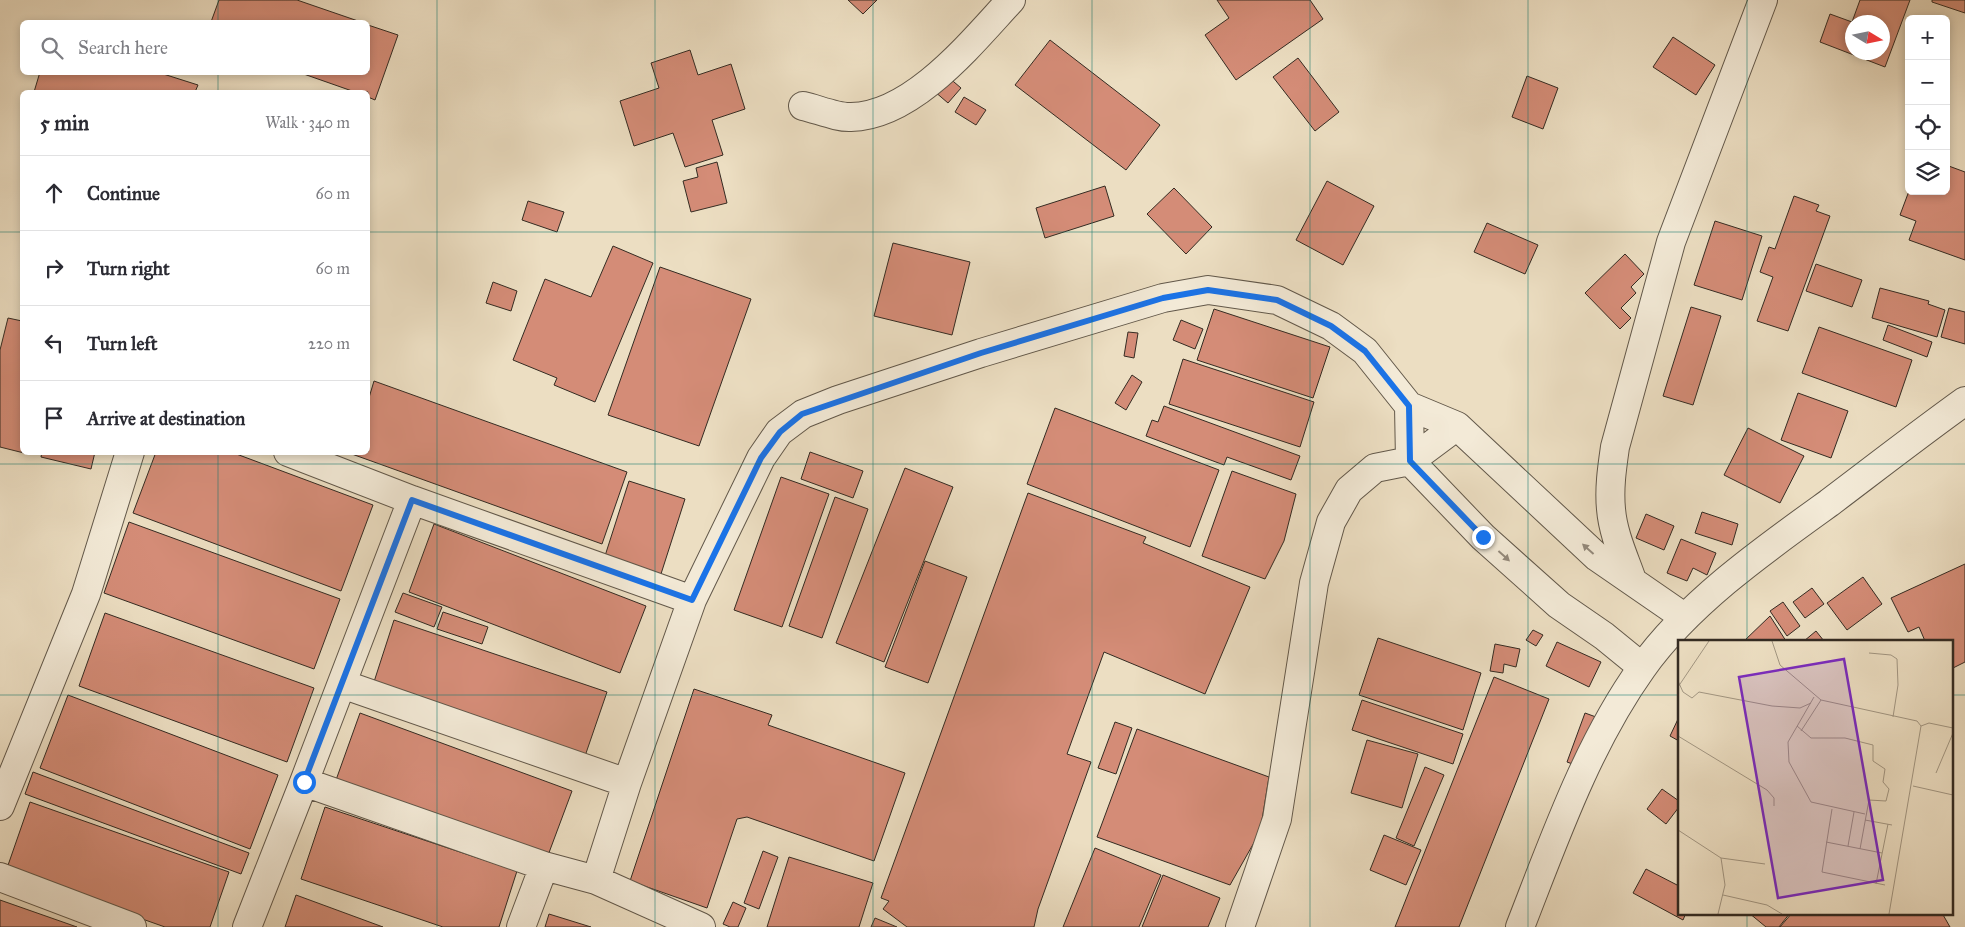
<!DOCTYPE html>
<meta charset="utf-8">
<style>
:root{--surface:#fff;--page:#f7f7f7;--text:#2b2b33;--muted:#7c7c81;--line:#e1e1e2}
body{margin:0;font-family:"IM FELL Great Primer",serif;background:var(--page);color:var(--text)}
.controls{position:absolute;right:15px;top:15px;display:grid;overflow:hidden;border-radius:8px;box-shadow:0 2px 8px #0003}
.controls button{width:45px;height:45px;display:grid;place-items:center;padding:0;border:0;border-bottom:1px solid var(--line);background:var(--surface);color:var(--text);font:25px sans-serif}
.compass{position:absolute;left:1845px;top:15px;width:45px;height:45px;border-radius:50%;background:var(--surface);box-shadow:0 2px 8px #0003;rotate:100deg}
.stop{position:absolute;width:15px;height:15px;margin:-11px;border:4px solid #1a73e8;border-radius:50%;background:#fff}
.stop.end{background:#1a73e8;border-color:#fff;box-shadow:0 1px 5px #0008}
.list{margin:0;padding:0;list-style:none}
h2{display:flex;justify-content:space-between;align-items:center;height:65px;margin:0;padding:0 20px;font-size:21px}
h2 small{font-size:16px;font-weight:400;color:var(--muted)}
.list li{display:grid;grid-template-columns:32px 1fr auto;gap:15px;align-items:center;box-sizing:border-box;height:75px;padding:0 20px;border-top:1px solid var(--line)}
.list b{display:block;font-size:19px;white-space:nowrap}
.list em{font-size:16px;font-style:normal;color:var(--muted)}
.icon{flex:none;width:28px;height:28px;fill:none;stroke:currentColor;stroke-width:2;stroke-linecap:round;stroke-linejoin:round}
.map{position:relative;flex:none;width:1965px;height:927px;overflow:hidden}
.search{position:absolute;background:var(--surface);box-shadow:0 2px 8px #0003;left:20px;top:20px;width:350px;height:55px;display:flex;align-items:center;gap:12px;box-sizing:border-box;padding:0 18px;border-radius:8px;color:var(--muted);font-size:19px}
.panel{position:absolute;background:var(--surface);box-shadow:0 2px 8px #0003;left:20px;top:90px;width:350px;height:365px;border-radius:8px}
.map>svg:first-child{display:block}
</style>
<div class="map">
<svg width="1965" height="927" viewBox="0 0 1965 927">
<rect width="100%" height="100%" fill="#ecdec2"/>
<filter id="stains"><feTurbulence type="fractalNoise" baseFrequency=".004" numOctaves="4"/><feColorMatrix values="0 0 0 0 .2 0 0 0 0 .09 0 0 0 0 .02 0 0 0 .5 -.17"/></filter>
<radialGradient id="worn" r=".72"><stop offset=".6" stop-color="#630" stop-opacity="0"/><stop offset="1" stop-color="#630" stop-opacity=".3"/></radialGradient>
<path fill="#d48c77" stroke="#342b22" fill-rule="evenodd" d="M219 0H297L361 22H211Z
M848 0H877L863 14Z
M1217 0H1310L1323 19 1236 80 1205 35 1229 18Z
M1860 0H1910L1885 67 1820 42 1830 14 1852 22ZM1852 22H1882V52H1852Z
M1932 0H1965V13L1932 2Z
M368 25 398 35 375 100 368 97V92H355L298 72H368Z
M1673 37 1715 65 1696 95 1653 67Z
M1050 40 1160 125 1126 170 1015 85Z
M690 50 698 75 731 64 745 109 712 120 723 155 685 167 673 133 634 146 620 101 659 88 651 63Z
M1298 58 1339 112 1315 131 1273 77Z
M40 72H157L198 85 195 92H34Z
M947 76 961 88 948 103 934 91Z
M1527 76 1558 88 1543 129 1512 117Z
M964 97 986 110 976 125 955 112Z
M717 162 727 203 691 212 683 181 698 177 696 168Z
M1946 165 1965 172V260L1909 240 1916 221 1900 215 1909 191H1946Z
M1327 181 1374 206 1343 265 1296 240Z
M1105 186 1114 216 1045 238 1036 208Z
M1174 188 1212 227 1186 254 1147 214Z
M1794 196 1819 205 1816 211 1830 216 1788 331 1757 321 1773 277 1760 272 1769 247 1775 249Z
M528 201 564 212 557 232 522 220Z
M1715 221 1762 236 1742 300 1694 285Z
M1487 223 1538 245 1525 274 1474 252Z
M893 243 970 262 952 335 874 316Z
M613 246 653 263 595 402 554 385 557 378 513 360 545 279 591 297Z
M1625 254 1644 274 1631 287 1636 293 1621 308 1631 318 1620 329 1585 293Z
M1816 264 1862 280 1852 307 1806 291Z
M660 267 751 299 699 446 608 415Z
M493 282 517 291 511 311 486 303Z
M1880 288 1929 301 1928 304 1945 310 1937 337 1872 318Z
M1691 307 1721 316 1693 405 1663 396Z
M1949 308 1965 312V344L1941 337Z
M1214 309 1330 347 1313 398 1197 360Z
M8 318 22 321V452H29L28 454 0 447V350Z
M1181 320 1203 329 1195 349 1173 340Z
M1888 325 1932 342 1927 357 1883 340Z
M1819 327 1912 360 1896 407 1802 373Z
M1128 332 1138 333 1134 358 1124 356Z
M1183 359 1314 402 1300 447 1169 404Z
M1132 375 1142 382 1126 410 1115 403Z
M374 381 627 472 602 544 349 453 368 452V401Z
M1798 393 1848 411 1831 458 1781 440Z
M1164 406 1300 456 1291 480 1227 457 1224 465 1146 436 1152 420 1158 422Z
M1055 408 1219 470 1190 547 1027 484Z
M1748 428 1804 456 1780 503 1724 475Z
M42 452H95L91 469 41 457Z
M156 452H231L373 505 341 591 133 513Z
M810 452 863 471 853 498 801 479Z
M905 468 953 487 884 662 836 643Z
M1232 471 1296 494 1284 541 1265 579 1202 556Z
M781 477 829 494 782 627 734 610Z
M629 481 685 499 660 577 604 559Z
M1028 493 1146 537 1143 543 1250 587 1205 694 1104 652 1067 754 1091 762 1038 909 1034 927H907L883 909 889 901 881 898Z
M835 497 868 509 822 638 789 626Z
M1702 512 1738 524 1732 545 1695 533Z
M1646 514 1674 526 1664 550 1636 538Z
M129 522 340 599 314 669 104 593Z
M434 524 646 606 620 673 409 592Z
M1681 539 1716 553 1707 575 1693 568 1687 581 1667 573Z
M925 561 967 577 928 683 885 667Z
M1965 564V662L1951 669V641H1925L1919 627 1908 632 1891 598Z
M1863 577 1882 604 1847 630 1827 603Z
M1812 588 1824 604 1805 618 1793 602Z
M403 593 442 607 434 627 395 612Z
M1783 602 1800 626 1787 636 1770 611Z
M443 612 488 627 482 644 437 629Z
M105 613 314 688 287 762 79 686Z
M1770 616 1786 641H1744Z
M394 620 607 692 584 759 372 688Z
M1533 630 1543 635 1536 646 1526 640Z
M1816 631 1824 641H1804Z
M1378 638 1481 673 1463 730 1359 695Z
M1557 642 1601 662 1589 687 1546 666Z
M1495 644 1520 649 1516 667 1504 664 1503 673 1490 671Z
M1494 677 1549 699 1459 927H1395Z
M694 689 772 715 768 725 905 773 874 861 747 817 737 819 707 908 630 881Z
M68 695 278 775 250 849 40 768Z
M1362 700 1463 734 1453 764 1352 730Z
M360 713 572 791 547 858 336 780Z
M1585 713 1596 717 1578 766 1567 762Z
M1679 717V741L1670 736Z
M1115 722 1132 728 1116 774 1098 768Z
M1137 729 1269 777 1260 832 1230 885 1097 837Z
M1367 740 1418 754 1402 808 1351 793Z
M1425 767 1444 775 1414 846 1396 838Z
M33 772 249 853 241 874 25 794Z
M1662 789 1679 801V807L1666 824 1647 809Z
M30 802 229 872 210 927H165L6 871Z
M325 807 517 871 499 927H443L301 879Z
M1384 835 1421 850 1406 885 1370 870Z
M1095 848 1161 875 1139 927H1063Z
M763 851 778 857 759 909 744 903Z
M789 857 873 883 859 927H767Z
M1646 869 1679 886V913H1686L1683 920 1633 893Z
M1163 875 1220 898 1208 927H1142Z
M296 895 383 927H285Z
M0 900 77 927H0Z
M733 902 746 908 738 927H730L723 924Z
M1749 913H1790L1779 927H1766Z
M1792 913H1942L1950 927H1780Z
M549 914 591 927H545Z
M875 918 897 927H871Z"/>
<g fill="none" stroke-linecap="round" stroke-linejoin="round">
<g stroke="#62584a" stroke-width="30">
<path id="street" d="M803 106C817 109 838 118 851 117 913 116 972 42 1011 0
M1409 406 1410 461 1483 537 1559 605 1604 636 1642 667
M288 452 412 500 692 600
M1632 580C1624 557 1613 534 1611 509 1609 488 1612 468 1615 447L1671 242 1763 0
M342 684 627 783
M304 782 544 866 596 880 701 927
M0 806 86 594 130 452
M0 877 132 927
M596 880 627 783 692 600 761 458 779 432 803 414 838 400 981 353 1163 298 1208 290 1277 300 1331 326 1365 351 1409 406 1457 426 1597 557 1684 617
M247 927 304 782 412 500
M521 927 544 866
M1240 927 1277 819 1314 583 1331 522 1349 490 1375 468 1410 461 1457 426
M1520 927C1554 840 1587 745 1642 668 1688 603 1765 549 1829 503 1874 469 1919 434 1965 401"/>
</g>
<use href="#street" stroke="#f3ead7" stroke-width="28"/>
</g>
<defs><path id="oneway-solid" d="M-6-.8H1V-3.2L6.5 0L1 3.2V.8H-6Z" transform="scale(1.25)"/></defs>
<g fill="#948a7c">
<use href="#oneway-solid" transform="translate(1588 549) rotate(-138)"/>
<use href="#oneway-solid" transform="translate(1504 556) rotate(42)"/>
</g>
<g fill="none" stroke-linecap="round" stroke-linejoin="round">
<path stroke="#1a73e8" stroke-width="6" d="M304 782 412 500 692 600 761 458 780 432 802 414 981 353 1163 298 1208 290 1277 300 1331 326 1365 351 1409 406 1410 461 1483 537"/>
</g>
<path fill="none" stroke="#0f766e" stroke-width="1" stroke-opacity="0.55" d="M218 0V22M437 0V927M655 0V927M873 0V927M1092 0V927M1310 0V927M1528 0V927M1747 0V641M218 72V92M0 232H22M368 232H1965M218 452V927M0 464H1965M0 695H1679M1951 695H1965M1747 913V927"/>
<g transform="translate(1678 640)">
<rect width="275" height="275" fill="#ecdec2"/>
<path fill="none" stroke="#a29682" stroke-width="1" d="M94 1 102 25 143 60 239 81 243 86 211 274M191 13 213 15 219 19 220 45 215 77M0 41 5 52 14 58 21 52 94 66 122 68 133 63M0 47 31 1M136 57 110 102 111 122 133 162 187 174M119 86 133 98H167L195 105V121L207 129 205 142 211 149 208 161 191 160 182 209M243 86 251 83 275 88M123 91 143 60M0 96 89 150 96 158V166M258 133 275 93M235 146 275 155M154 169 144 232 207 245M187 180 214 185M0 190 43 218 47 245 40 274M148 202 204 213M170 206 176 172M43 218 87 224M198 244 210 184M45 255 89 265 104 274"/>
<path fill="#7b2cbf" fill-opacity="0.15" stroke="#7b2cbf" stroke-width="2.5" d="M166 19 205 240 100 258 61 37Z"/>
<rect width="275" height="275" fill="none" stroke="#342b22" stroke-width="2.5"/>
</g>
<rect width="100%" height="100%" filter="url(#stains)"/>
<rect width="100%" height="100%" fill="url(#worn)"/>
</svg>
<div class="controls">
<button>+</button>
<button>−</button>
<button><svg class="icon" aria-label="locate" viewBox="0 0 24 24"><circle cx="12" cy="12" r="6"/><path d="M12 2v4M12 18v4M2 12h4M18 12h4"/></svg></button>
<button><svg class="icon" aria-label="layers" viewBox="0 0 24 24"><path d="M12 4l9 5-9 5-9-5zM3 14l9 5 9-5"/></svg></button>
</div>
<svg class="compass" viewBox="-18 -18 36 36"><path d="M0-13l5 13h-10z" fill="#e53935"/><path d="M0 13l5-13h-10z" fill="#7c7c81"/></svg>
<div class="stop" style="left:304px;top:782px"></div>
<div class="stop end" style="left:1483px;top:537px"></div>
<div class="search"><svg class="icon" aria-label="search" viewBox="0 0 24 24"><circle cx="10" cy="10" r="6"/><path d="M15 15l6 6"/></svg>Search here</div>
<section class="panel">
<h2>5 min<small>Walk · 340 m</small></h2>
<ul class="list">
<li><svg class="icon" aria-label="ahead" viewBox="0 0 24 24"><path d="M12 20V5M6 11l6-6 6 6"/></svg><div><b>Continue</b></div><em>60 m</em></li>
<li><svg class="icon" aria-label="right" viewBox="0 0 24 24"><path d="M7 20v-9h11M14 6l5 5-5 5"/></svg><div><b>Turn right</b></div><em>60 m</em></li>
<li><svg class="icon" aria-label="left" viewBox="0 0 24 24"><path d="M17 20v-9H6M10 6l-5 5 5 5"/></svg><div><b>Turn left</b></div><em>220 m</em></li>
<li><svg class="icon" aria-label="arrive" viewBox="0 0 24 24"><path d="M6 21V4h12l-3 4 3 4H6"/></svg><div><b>Arrive at destination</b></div></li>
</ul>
</section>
</div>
